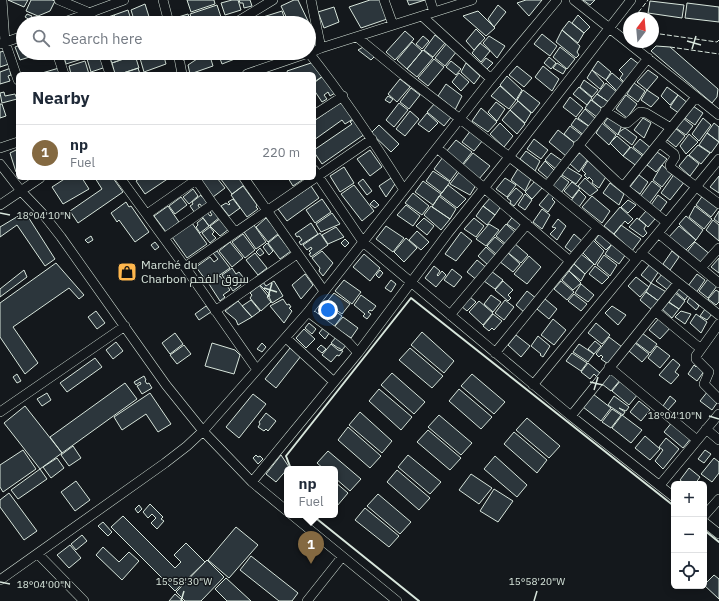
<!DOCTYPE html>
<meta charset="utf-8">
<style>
:root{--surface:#fff;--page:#f2f2f3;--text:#1f2937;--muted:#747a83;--line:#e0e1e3;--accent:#846941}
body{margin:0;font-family:"IBM Plex Sans",Cairo,sans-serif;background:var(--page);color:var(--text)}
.controls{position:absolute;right:12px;bottom:12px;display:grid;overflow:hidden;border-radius:6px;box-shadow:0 2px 10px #0003}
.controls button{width:36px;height:36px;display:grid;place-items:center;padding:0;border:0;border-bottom:1px solid var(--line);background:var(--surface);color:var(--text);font:20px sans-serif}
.compass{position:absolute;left:623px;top:12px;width:36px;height:36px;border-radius:50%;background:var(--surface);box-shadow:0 2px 10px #0003;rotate:16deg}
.you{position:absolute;left:328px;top:310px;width:14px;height:14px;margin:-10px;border:3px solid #fff;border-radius:50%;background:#1a73e8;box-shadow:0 0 0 6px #1a73e833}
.badge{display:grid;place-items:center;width:26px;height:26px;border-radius:50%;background:var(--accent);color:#fff;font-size:13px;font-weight:700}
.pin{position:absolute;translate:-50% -33px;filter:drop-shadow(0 1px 2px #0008)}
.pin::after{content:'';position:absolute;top:21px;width:14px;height:12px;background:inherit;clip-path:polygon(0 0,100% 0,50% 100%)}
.popup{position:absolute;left:284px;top:466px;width:54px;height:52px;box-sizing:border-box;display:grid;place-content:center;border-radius:6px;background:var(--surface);filter:drop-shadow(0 1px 3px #0005);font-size:13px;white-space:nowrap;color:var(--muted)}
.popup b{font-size:15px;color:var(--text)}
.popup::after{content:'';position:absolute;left:50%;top:100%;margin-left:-8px;border:8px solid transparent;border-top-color:var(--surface)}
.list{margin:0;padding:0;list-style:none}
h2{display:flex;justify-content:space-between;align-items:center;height:52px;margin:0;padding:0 16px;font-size:17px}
h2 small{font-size:13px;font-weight:400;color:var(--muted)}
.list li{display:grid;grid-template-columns:26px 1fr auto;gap:12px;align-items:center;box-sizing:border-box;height:56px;padding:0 16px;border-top:1px solid var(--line)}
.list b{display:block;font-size:15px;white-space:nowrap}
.list p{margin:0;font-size:13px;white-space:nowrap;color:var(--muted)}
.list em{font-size:13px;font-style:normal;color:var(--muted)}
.icon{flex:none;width:22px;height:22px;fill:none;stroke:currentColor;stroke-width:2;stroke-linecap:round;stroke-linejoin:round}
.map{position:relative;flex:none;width:719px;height:601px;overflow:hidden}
.search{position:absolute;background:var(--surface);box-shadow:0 2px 10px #0003;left:16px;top:16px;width:300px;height:44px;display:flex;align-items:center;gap:10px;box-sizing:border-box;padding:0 14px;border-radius:22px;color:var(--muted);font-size:15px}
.panel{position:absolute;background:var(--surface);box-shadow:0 2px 10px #0003;left:16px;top:72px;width:300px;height:108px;border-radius:6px}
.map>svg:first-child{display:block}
</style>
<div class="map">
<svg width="719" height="601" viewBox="0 0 719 601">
<rect width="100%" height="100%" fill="#14181c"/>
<path fill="#2c363c" stroke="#d8e6dc" d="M8 0H28L24 7Z
M31 0H52L55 1 50 11 38 16 26 11Z
M187 0H214L215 4 191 12Z
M232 0H238L241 10 225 15 221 3Z
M239 0H250L252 6 244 8 243 3H240Z
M294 0H298L309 23H289L281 6Z
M370 0H384L390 18 361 28 349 7Z
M407 0H425L409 5Z
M526 0H542L529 16 517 3Z
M583 0H595L590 5Z
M650 1 684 5 682 18 648 13Z
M687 3 719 7V22L685 18Z
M145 4 151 23H135L131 10Z
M217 5 223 23H193L190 14Z
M498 5 506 12 494 27 488 19Z
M334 7 339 22 324 28 318 12Z
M128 10 132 23H117L114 15Z
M282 11 286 23H265L263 17Z
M478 11 495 28 486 36 463 16Z
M27 14 32 16 30 20 25 17Z
M188 14 191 23H176L175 18Z
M114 15 117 23H100L99 20Z
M578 15 590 27 584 33 572 23Z
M569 21 584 33 578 43 562 30Z
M476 29 485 38 474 50 466 41Z
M562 30 580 46 577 52 579 55 576 58 556 42Z
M405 31 414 39 395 60 386 52Z
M542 34 557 46 550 56 534 44Z
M435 35 445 43 433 57 424 50Z
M423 36 429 41 422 49 416 44Z
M489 36 505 46 497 58 483 43Z
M412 42 422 51 407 69 397 60Z
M447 43 457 51 445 66 435 58Z
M480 43 490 51 481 62 472 53Z
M23 44V53H36V55L20 60 15 47Z
M365 46 376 55 371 60 358 50Z
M656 46 670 47 718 89 717 97 712 103 651 51Z
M560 47 575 59 567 69 553 57Z
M423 50 433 58 417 77 407 69Z
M5 51 9 64 0 67V52Z
M63 53H84L85 58 66 64Z
M108 53H134L135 55 112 63Z
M145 53H163L166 64 144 72 139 55Z
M206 53H209L213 66 190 74 188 65Z
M218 53H239L240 57 222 64Z
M102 54 106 67 91 72 87 59Z
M135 55 139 68 120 74H115L112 63Z
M549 57 556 63 551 69 544 63Z
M486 58 493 63 486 70 481 64Z
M631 58 640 65 625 83 620 78 623 74 619 70Z
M434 59 444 67 428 86 418 78Z
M85 61 89 74H71L69 66Z
M451 61 461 69 456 75 446 67Z
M598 61 611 72 606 80 592 70Z
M314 62 323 76 314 82V74H288L287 71Z
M466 63 480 76 474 84 461 72Z
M557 63 566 69 563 74 553 68Z
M517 66 532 78 524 87 509 75Z
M543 66 559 79 552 91 535 77Z
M11 68V71H10L11 75 8 76 10 81 0 84V72Z
M59 68 60 73 42 74V73Z
M138 68 140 74H120Z
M592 70 604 83 600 89 587 78Z
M648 70 658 77 647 90 637 82Z
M459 73 469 82 461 91 452 82Z
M612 73 625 84 618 92 606 80Z
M323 76 335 93 330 96 328 92 324 95 327 99 322 102 314 90V83Z
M507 76 522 90 516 100 500 85Z
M400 79 410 87 397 102 388 94Z
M584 80 598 90 592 97 580 87Z
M606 83 618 93 610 103 597 94Z
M634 83 645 91 638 102 627 94Z
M446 84 462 96 455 110 438 96Z
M500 86 516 100 509 109 491 96Z
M579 87 592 98 587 105 573 94Z
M667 87 678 95 670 105 661 96Z
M411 88 420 95 409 109 400 102Z
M523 90 540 103 532 113 517 100Z
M647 90 659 98 651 107 641 100Z
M4 92 5 96 15 94 17 99 2 103 0 93Z
M597 94 610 103 604 110 592 100Z
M626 95 637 104 627 118 616 109Z
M678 95 689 104 680 114 670 107Z
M388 96 393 99 390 103 385 100Z
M570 97 583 108 576 117 563 107Z
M591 100 604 110 598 118 585 108Z
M518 101 531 113 525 123 510 110Z
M341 102 353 119 345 124 342 120 314 140V121Z
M436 102 452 116 444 126 427 112Z
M496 102 505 109 497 121 488 112Z
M399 103 408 110 394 127 386 120Z
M0 104H2L6 116 0 118Z
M693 106 703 113 695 125 685 118Z
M481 108 497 122 488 132 472 121Z
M585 109 597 120 590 127 578 118Z
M510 110 525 124 517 134 502 120Z
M410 111 419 119 405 136 396 129Z
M427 113 438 123 429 132 418 124Z
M610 115 622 125 618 135 604 123Z
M576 118 590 127 585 136 571 125Z
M643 118 651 123 644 138 634 130Z
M683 118 693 126 686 135 676 128Z
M703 118 711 125 699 141 692 134Z
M354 119 365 134 322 164 314 152V150L352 124 350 122Z
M500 123 513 136 504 147 490 134Z
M602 123 616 135 609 145 596 133Z
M714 123 719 127V142L707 133Z
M379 125 399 144 391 152 371 133Z
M570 126 583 136 577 145 564 134Z
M625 128 637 137 632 145 618 134 619 132Z
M675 128 685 136 676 147 666 139Z
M471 130 483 140 474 151 462 142Z
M558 130 576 144 566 156 549 142Z
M707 133 719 142 711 153 699 145Z
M689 134 698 142 686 154 680 146Z
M617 136 630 147 623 156 610 143Z
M534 139 548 150 541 159 527 149Z
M640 139 652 149 646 157 633 147Z
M456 140 472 152 462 165 446 152Z
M698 145 710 153 701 164 689 155Z
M631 147 645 158 638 167 623 156Z
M16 150 18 157V172H16L10 153Z
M370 150 382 167 370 176 357 159Z
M526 151 540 161 535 171 520 159Z
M580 152 588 159 579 172 570 164Z
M657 152 667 159 656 172 647 165Z
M473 153 490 166 479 179 463 165Z
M551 153 564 162 557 170 545 160Z
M688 155 699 164 690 176 679 166Z
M443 157 459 169 450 181 434 169Z
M589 159 607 175 599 188 592 183 593 181 589 177 588 179 584 175 586 174 582 170Z
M545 161 556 172 550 180 538 170Z
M662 165 672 174 662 187 653 180Z
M344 167 354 183 340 192 330 176Z
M519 167 532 177 525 191 511 180Z
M567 167 582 176 576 184 562 175Z
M433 171 450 182 442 193 426 181Z
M460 171 476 185 470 195 450 184Z
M675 173 685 181 670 200 661 193Z
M639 175 648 182 640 194 630 187Z
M561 176 569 182 561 193 552 186Z
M719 176V193L710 187Z
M66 178H82L89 189 63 204 52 187Z
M95 178H113L123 192 78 223 70 211 102 189Z
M140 178H169L145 194 136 181Z
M199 178H217L225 188 213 197Z
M220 178H239L244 185 232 194Z
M288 178H305L293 186Z
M391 178 395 184 386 197 379 186Z
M505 178 516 185 507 197 496 189Z
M585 178 598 190 590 196 578 186Z
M363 179 372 191 367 195 358 183Z
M423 181 441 194 433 205 415 192Z
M535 181 543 187 532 199 525 192Z
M652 181 661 188 649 204 640 197Z
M572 182 580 188 572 198 564 191Z
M610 183 624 194 619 205 603 193Z
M354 185 374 211 362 221 341 194Z
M448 185 466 199 457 208 440 195Z
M243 186 257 205 256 207 258 209 247 217 231 195Z
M311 186 319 198 287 221 278 209Z
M516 188 523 194 514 206 510 203 511 201 507 198Z
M193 189 198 196 189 204 183 197Z
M579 190 586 197 579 207 570 202Z
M550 192 555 196 552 199 555 202 548 212 539 205Z
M413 193 429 206 422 215 405 203Z
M525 194 532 200 525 210 518 205Z
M201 195 202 197 204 196 209 202 202 207 200 204 198 205 200 209 195 213 190 206 193 204 192 202Z
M658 195 667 202 659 213 651 205Z
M703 195 718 208 711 217 696 205Z
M439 196 456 209 450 219 432 207Z
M592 196 610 211 602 223 582 207Z
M181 197 187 205 175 214 169 206Z
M491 197 502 205 495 215 483 206Z
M233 199 240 208 229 216 221 206 226 203 229 205 230 204 228 202Z
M322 199 331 212 315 223 306 210Z
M374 200 379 205 375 208 370 204Z
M628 200 636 205 628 213 621 207Z
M126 202 129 207 131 206 149 232 135 242 119 220 117 222 111 213Z
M406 205 420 216 413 226 397 215Z
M168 206 179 222 166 232 154 216Z
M431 206 450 219 441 230 424 215Z
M483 206 495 215 487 225 476 216Z
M695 206 712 219 704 229 689 217Z
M213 207 220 217 209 226 201 215 206 211 210 216 212 215 209 210Z
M620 207 633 219 628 224 625 221 614 234 604 226Z
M542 209 550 215 542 229 533 222Z
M646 211 655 219 648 227 639 219Z
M719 211V223L714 219Z
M25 212 55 259 45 266 17 225 0 237V227Z
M332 213 340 224 321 232 316 224Z
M514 215 523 222 517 231 507 224Z
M686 216 703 230 696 240 679 224Z
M203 218 209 226 200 233 196 227 198 225 197 223Z
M221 218 229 229 220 236 210 226Z
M266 218 279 233 268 242 256 227Z
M424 218 434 226 427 235 416 226Z
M474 218 484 226 476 237 464 229Z
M637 218 646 225 644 229 647 233 643 237 629 227Z
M558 219 566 226 557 240 550 234 556 228 552 227Z
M713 220 719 225V241L706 230Z
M192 223 207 244 187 258 172 237Z
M311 223 318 234 301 245 299 242 302 240 299 236 297 237 295 234Z
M489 224 499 230 486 246 476 239Z
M506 224 516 233 507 245 496 236Z
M254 225 266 242 256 249 244 232Z
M621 225 641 239 632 251 614 234Z
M386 226 404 238 393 252 376 239Z
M679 226 696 240 686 250 668 238Z
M210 227 214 232 212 234 216 238 210 243 202 233Z
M336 227 344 237 328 244 322 235Z
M417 231 429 242 421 250 409 240Z
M461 232 472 241 456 261 445 254Z
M601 232 612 244 606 250 595 240Z
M320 233 328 245 311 257 309 254 311 253 309 251 312 249 311 247 307 250 303 245Z
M243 234 255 250 245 258 232 242Z
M574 234 583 242 574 254 565 247Z
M278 235 291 251 280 259 268 243Z
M91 236 93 240 88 243 85 240Z
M495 237 506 246 497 255 487 246Z
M406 238 417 248 404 262 394 252Z
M345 239 349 243 345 247 341 243Z
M593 240 604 251 595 265 583 253Z
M155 242 159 247 155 250 151 245Z
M230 242 243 258 232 267 219 251Z
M695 242 711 255 703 264 687 252Z
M267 243 273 251 269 255 263 247Z
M514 243 528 255 521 263 507 252Z
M612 244 626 254 619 264 605 254Z
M486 247 496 256 488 265 478 256Z
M260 248 264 253 260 256 256 252Z
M217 251 230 268 208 283 196 267 210 257 214 262 218 259 213 253Z
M322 251 333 263 323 276 319 271 320 268 312 258Z
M672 251 679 257 670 270 663 264Z
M507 252 520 264 513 272 499 261Z
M255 253 267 268 258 275 246 260Z
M364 254 380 268 370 281 353 267Z
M581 254 594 264 585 274 574 264Z
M604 255 617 265 610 276 597 265Z
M529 256 541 267 527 284 514 274Z
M719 258V273L711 267Z
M477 260 488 269 478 281 467 272Z
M56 263 84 295 79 299 69 288 13 327 38 363 25 374 0 337V303Z
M574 264 585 274 581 281 569 271Z
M650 264 659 271 651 283 641 275Z
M434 266 440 271 437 275 438 276 442 271 446 275 436 287 425 278Z
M595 266 609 277 602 284 589 274Z
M232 268 236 274 239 272 243 277 238 281 241 285 233 291 222 275Z
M452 269 462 277 454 287 444 280Z
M24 270 27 277 0 297V289Z
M380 270 383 273 379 278 376 275Z
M491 271 503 280 495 289 484 281Z
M569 271 581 283 573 290 562 280Z
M663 273 676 282 669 291 656 281Z
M305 274 313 285 301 299 292 285Z
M697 274 705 280 696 293 688 286Z
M220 276 230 290 223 295 225 297 220 301 209 284Z
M636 277 649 287 640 297 628 286Z
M708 279 717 286 708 298 699 291Z
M344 280 361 292 352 304 335 291Z
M391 280 396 284 391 292 385 288Z
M274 281 283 296 272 303 269 297 270 295 260 285 263 282 266 286Z
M503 281 513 290 508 295 511 298 508 301 495 290Z
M561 281 574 292 567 300 554 289Z
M651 283 668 293 660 302 646 292Z
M581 284 594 295 588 302 575 293Z
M259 285 268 296 267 297 271 302 261 311 250 298 252 295 250 293Z
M679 288 689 294 685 300 676 292Z
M716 290 719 292V302L716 305 708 299Z
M527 291 537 299 525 313 516 305Z
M646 292 660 302 652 310 640 300Z
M334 293 350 304 342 314 326 303Z
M675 293 685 301 679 309 669 302Z
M574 294 587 304 581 311 568 301Z
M361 295 376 306 372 311 370 310 368 312 371 314 367 319 363 316 365 314 354 305Z
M491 295 501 302 493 312 484 304Z
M470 297 476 302 467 311 461 306Z
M690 297 699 306 696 310 687 302Z
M283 299 287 305 289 304 291 307 289 308 292 311 284 323 270 306Z
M545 299 557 309 549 319 537 309Z
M251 300 260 311 252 317 242 306Z
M505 300 514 307 504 320 495 313Z
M238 301 252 317 238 325 236 320 225 311Z
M479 301 493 313 483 325 469 312Z
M668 302 679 309 672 318 661 308Z
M325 304 342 316 334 327 318 314Z
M206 306 211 312 199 320 195 314Z
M612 306 626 315 618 325 605 313Z
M705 309 712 314 707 320 700 316Z
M96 311 105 323 97 329 88 317Z
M681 311 691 314 685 324 675 317Z
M493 314 502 321 494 330 492 328 489 331 483 326Z
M696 314 707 322 701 333 690 323Z
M343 317 358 328 351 338 334 327Z
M660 317 671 327 660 339 649 330Z
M553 319 566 330 554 345 541 335Z
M309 323 316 329 312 334 305 328Z
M596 323 610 335 602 344 588 333Z
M324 327 330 332 325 339 319 333Z
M304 329 315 339 306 348 296 338Z
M422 332 454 361 444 373 411 345Z
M175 333 183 344 170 354 162 343Z
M642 333 657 344 650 353 635 342Z
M516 335 530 346 521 357 508 345Z
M337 336 347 344 342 350 339 348H338L331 343Z
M538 336 550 346 543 357 540 355 541 354 531 346Z
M609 337 622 347 608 364 601 359 603 357 601 355 599 357 596 354Z
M595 341 601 346 594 354 588 349Z
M116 342 123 351 113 359 106 350Z
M212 343 235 350 240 355 234 374 205 366Z
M262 343 266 347 262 352 257 349Z
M635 343 649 354 642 362 629 351Z
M331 344 338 350 343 351 339 356 337 355 331 362 322 355Z
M579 344 594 354 588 362 573 352Z
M184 345 191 354 177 364 170 355Z
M321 345 326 349 322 353 317 349Z
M657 346 670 356 660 368 648 358Z
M290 348 301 356 276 388 265 379Z
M410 348 443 376 432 388 399 360Z
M572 353 587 363 581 371 566 361Z
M95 358 102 367 67 392 60 383Z
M673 359 680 365 675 372 679 375 671 384 659 375Z
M588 363 600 373 597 377 594 374 590 379 581 372Z
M694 365 696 367 697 365 705 370 697 381 688 374Z
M612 372 621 379 611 391 602 384Z
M392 373 425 402 414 414 381 385Z
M17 374 21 381 17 383 13 377Z
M472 374 505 402 494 414 461 386Z
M144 376 146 380 145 381 147 384 149 383 152 388 142 394 137 386 141 384 140 382 136 385 134 382Z
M621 380 638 394 629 405 612 391Z
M125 383 137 399 62 453 50 437Z
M379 389 412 417 401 430 369 401Z
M459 389 492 417 481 429 449 401Z
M708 391 719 400 712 410 700 401Z
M47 393 51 400 42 406 37 399Z
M150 393 171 424 158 432 146 414 122 430 114 417Z
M253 394 266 404 239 438 226 427Z
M593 394 611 408 601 421 583 407Z
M614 396 629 407 626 411 619 408 625 412 623 415 608 405Z
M670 396 676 401 668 410 663 406Z
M639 401 650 410 641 421 630 412Z
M25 406 62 453 40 469 4 423Z
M612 409 621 415 611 428 602 422Z
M360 412 392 441 382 453 349 425Z
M266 413 276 421 268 431 266 429 264 431 258 427 260 424 259 422Z
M439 415 472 443 461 455 428 427Z
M622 415 642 430 631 443 612 428Z
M527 418 560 446 549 458 516 430Z
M673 421 692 437 683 448 664 432Z
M348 427 381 456 370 468 338 440Z
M428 430 461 458 450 470 417 442Z
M514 432 547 460 537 473 504 444Z
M645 436 660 449 650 460 635 448Z
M666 438 679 449 663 469 655 461 663 450 659 447Z
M73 446 81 458 69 466 61 455Z
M23 450 36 469 3 492 0 487V465Z
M705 450 711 454 704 463 698 459Z
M328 451 361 479 350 491 335 478V469H324L317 463Z
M256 455 258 457 260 456 263 459 258 464 253 458Z
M281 455 289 467 276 482 266 474Z
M408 455 441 482 430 494 398 467Z
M495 456 527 485 517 497 484 469Z
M57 458 64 468 51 478 43 467Z
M714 458 719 462V473L712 482 701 474Z
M689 468 700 477 695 484H685L680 480Z
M40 469 47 479 18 499 11 490Z
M397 470 430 498 419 510 387 482Z
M471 474 492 488 479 504 459 490Z
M76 481 90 500 75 511 61 492Z
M335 482 348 493 337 506 335 505Z
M494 489 513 501 498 522 480 511Z
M9 493 37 531 24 540 0 507V500Z
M378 494 411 522 400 534 367 506Z
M150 504 163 517 161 519 164 521 157 529 151 523 156 518 152 514 148 518 143 512Z
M139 505 142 509 138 513 135 509Z
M365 508 399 536 389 547 355 520Z
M123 516 175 568 181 562 174 555 186 543 205 562 175 591 111 527Z
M103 522 112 532 108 536 98 526Z
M236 527 258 545 229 578 208 560Z
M82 535 87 541 76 550 71 544Z
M70 545 81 558 69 568 57 555Z
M103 547 119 562 129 552 139 561 122 580 96 555Z
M251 556 298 593 292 601H279L240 570Z
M207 560 224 577 201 601H185L176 592Z
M714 575 719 579V599L704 585Z
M226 578 251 601H227L215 589Z
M175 594 183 601H169Z"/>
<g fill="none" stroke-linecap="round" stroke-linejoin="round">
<g stroke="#d8e6dc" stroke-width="10">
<path id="minor" d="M2 0 5 42 18 80
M59 0 90 13 93 23
M163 0 169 23
M311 0 321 48
M384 0 393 25
M430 0 434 12
M574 0 719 115
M422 16 491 79
M62 23 124 0
M235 23 273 0
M357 37 407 78 547 186 636 259
M0 44 23 36
M57 53 64 74
M103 53 110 74
M309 53 321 48 472 0
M309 53C344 97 374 142 404 190
M182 74 179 58 187 53
M247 74 308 53
M605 111 624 123H627L640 112 646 113 671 128
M314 115 343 96
M660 143 674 154 675 157 670 165 671 168 719 204
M578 145 616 181 666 222
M0 148 18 142
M437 148 570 261
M0 164 21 191 43 214 61 237 166 385 203 431 252 482 287 511
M314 170 363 242 571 416 674 497
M120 178 185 267 257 370
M195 178 213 204 235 232
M244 178 324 291
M547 186 648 58
M623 187 696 97
M0 205 40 178
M147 214 196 180
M658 233 719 283
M164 238 213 204
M641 253 719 315
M185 267 372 139
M701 268 719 248
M215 311 297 254
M655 311 701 349
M308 312 348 342 358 353
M450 315 527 224
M719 324 696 356V359L709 372 704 384 719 399
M286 338 334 382
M495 353 570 261 598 228
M609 367 697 440
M533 385 719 159
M0 412 125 326
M571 416 678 283
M706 429 719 440
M252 482 358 353 448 233 509 157 631 0
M660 485 719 414
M292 515 397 601
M704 516 719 499
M704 522 719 534
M38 554 84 601
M0 580 165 463 187 446 203 431 308 312 491 79 557 0
M307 601 342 557"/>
</g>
<use href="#minor" stroke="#14181c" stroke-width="9"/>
<path stroke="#d8e6dc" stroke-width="1" stroke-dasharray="5 2" stroke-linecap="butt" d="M634 18 648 0
M624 29 629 30
M653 33 717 42 719 40
M670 47 719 54"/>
<path stroke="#d8e6dc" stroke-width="2" d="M291 469 286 456 411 298 674 506
M312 515 419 601
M704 530 719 542"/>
</g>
<path fill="none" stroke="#d8e6dc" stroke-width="1.5" d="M687 41 701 45M692 49 696 36M0 213 10 215M264 288 277 292M268 297 272 283M590 382 603 385M594 390 598 377M709 416 719 419M0 582 10 584M181 601 184 591M534 601 537 591"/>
<defs>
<g id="shop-square" transform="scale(1)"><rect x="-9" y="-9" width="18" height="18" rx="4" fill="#ffb74d" stroke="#14181c"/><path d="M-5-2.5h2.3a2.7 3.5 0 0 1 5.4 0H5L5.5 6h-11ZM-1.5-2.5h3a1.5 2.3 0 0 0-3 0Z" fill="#111"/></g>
</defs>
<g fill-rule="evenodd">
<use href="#shop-square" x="127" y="272"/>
</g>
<g text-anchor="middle" stroke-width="3" stroke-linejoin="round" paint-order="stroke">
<g font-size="12" fill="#d8e6dc" stroke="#14181c" text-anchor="start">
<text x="141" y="269">Marché du<tspan x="141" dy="14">Charbon سوق الفحم</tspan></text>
</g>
</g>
<g font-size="10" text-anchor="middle" fill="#d8e6dc" stroke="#14181c" stroke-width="3" stroke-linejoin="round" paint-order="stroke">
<text x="44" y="219">18°04'10"N</text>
<text x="675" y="419">18°04'10"N</text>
<text x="184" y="585">15°58'30"W</text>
<text x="537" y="585">15°58'20"W</text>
<text x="44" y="588">18°04'00"N</text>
</g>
</svg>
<div class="controls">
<button>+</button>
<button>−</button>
<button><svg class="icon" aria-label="locate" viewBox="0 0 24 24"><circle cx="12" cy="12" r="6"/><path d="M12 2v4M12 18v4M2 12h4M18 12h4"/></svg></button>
</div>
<svg class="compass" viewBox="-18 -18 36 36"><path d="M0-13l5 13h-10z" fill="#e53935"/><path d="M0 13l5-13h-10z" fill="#747a83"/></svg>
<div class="you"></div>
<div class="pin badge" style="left:311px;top:564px">1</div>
<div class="popup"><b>np</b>Fuel</div>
<div class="search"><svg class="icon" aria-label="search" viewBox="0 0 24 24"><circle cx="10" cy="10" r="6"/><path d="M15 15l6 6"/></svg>Search here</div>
<section class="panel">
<h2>Nearby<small></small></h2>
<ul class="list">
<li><span class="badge">1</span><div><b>np</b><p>Fuel</p></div><em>220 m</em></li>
</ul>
</section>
</div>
